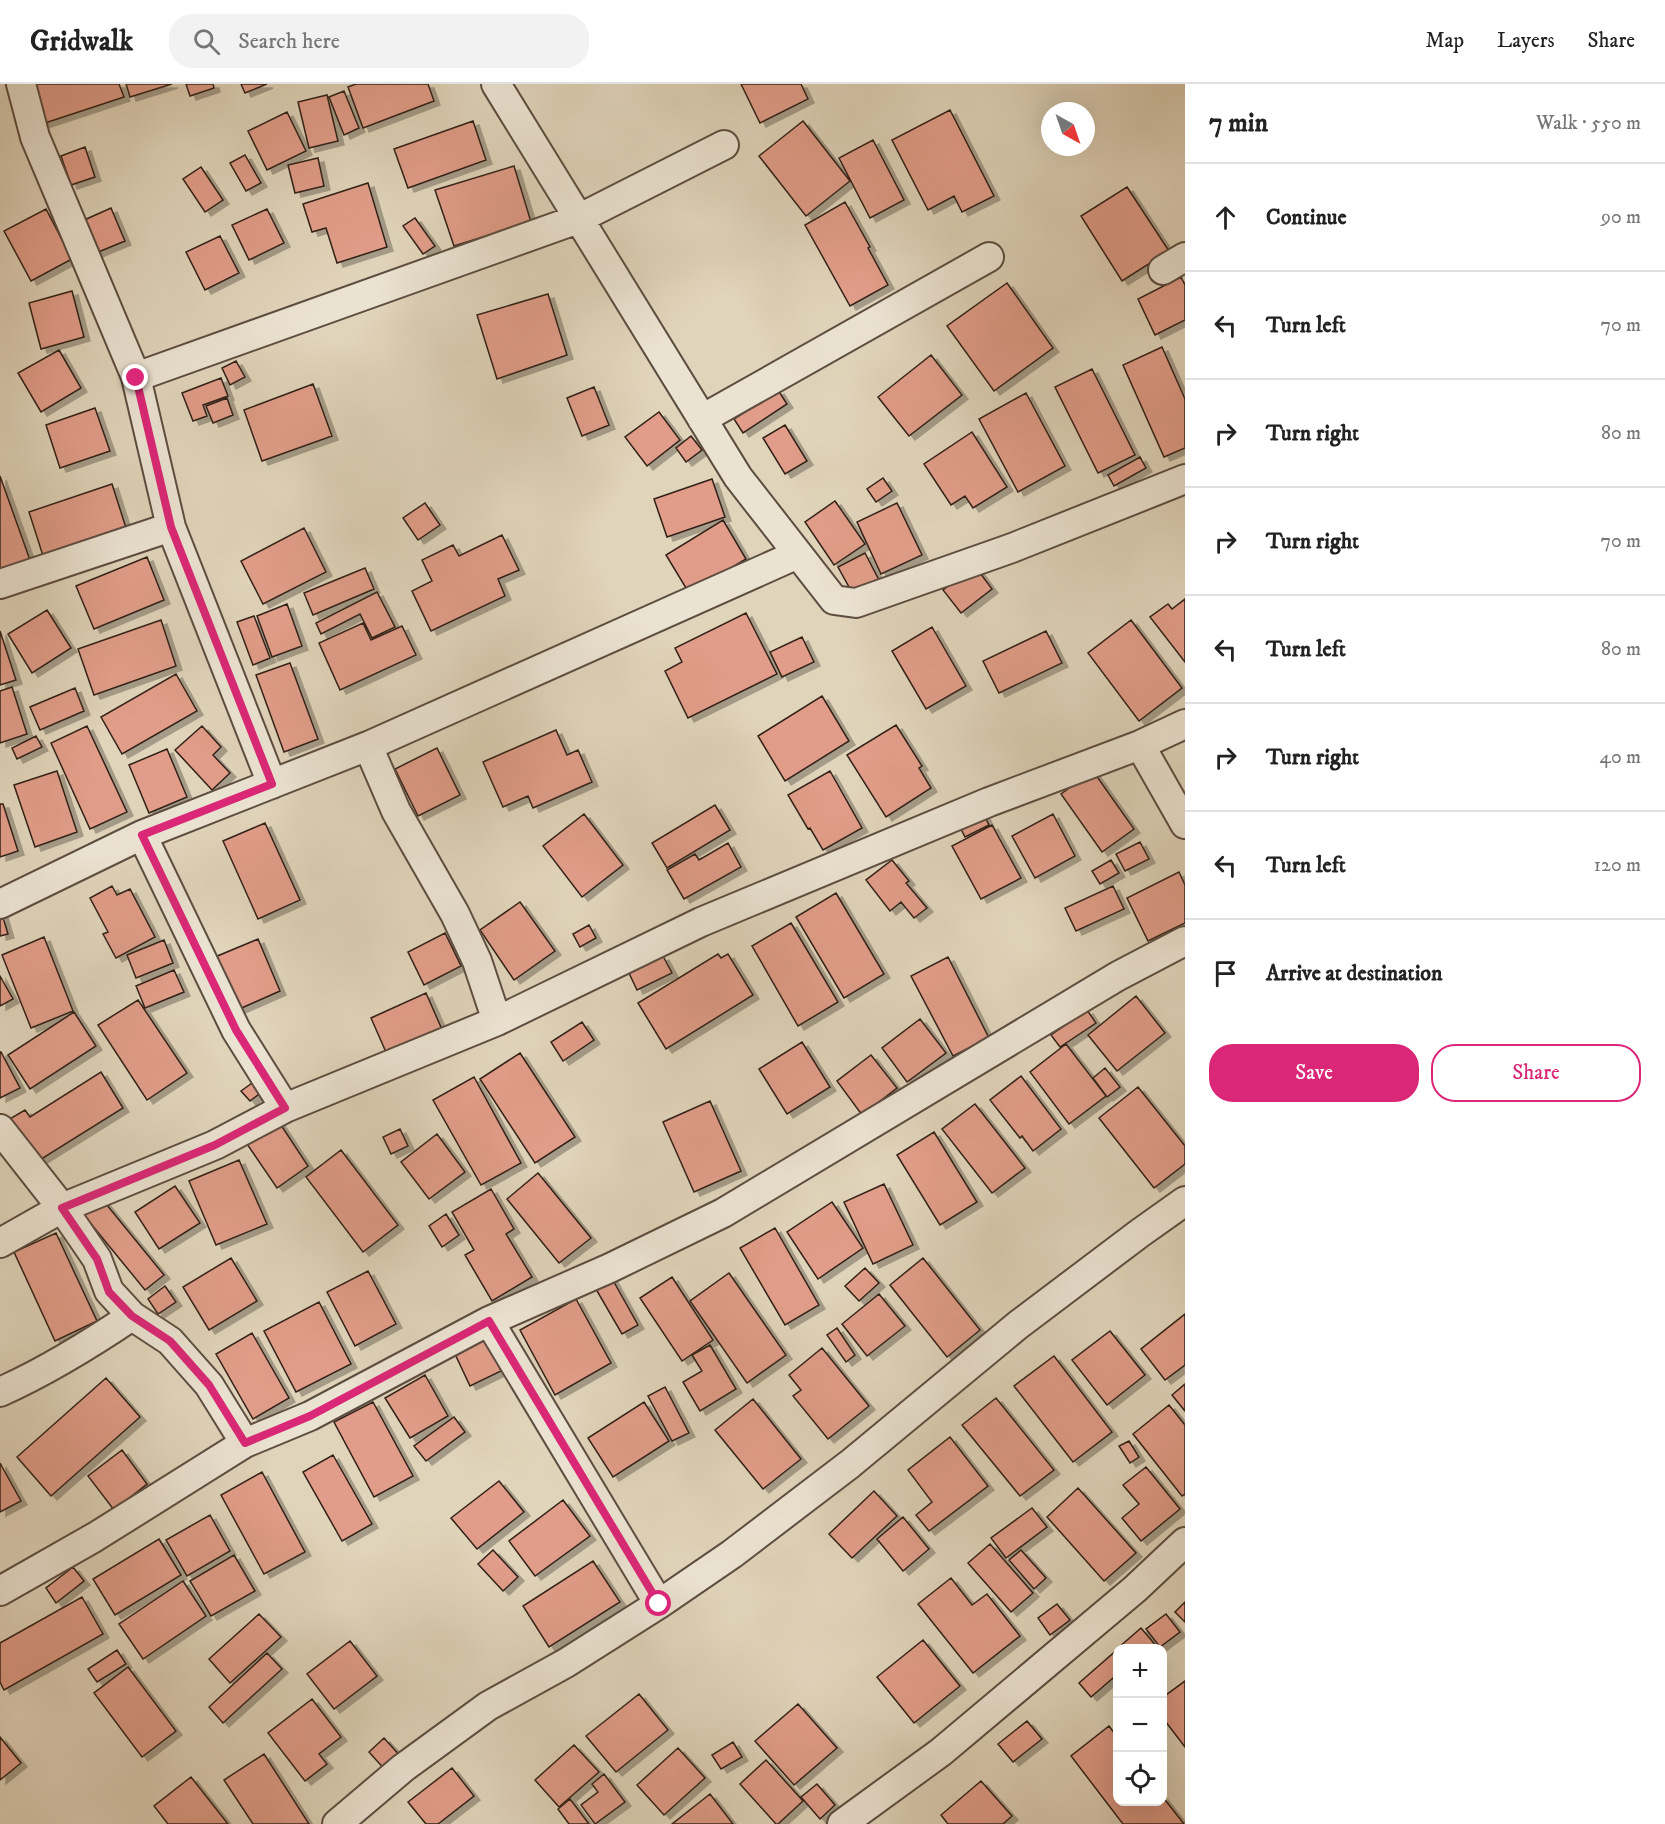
<!DOCTYPE html>
<meta charset="utf-8">
<style>
:root{--surface:#fff;--page:#f2f2f2;--text:#222;--muted:#767676;--line:#e0e0e0;--accent:#db2777}
body{margin:0;font-family:"IM FELL DW Pica",serif;background:var(--page);color:var(--text)}
.controls{position:absolute;right:18px;bottom:18px;display:grid;overflow:hidden;border-radius:12px;box-shadow:0 6px 24px #0002}
.controls button{width:54px;height:54px;display:grid;place-items:center;padding:0;border:0;border-bottom:2px solid var(--line);background:var(--surface);color:var(--text);font:30px sans-serif}
.compass{position:absolute;left:1041px;top:18px;width:54px;height:54px;border-radius:50%;background:var(--surface);box-shadow:0 6px 24px #0002;rotate:140deg}
.stop{position:absolute;width:18px;height:18px;margin:-14px;border:4px solid #db2777;border-radius:50%;background:#fff}
.stop.end{background:#db2777;border-color:#fff;box-shadow:0 2px 6px #0008}
.list{margin:0;padding:0;list-style:none}
h2{display:flex;justify-content:space-between;align-items:center;height:78px;margin:0;padding:0 24px;font-size:26px}
h2 small{font-size:20px;font-weight:400;color:var(--muted)}
.list li{display:grid;grid-template-columns:39px 1fr auto;gap:18px;align-items:center;box-sizing:border-box;height:108px;padding:0 24px;border-top:2px solid var(--line)}
.list b{display:block;font-size:22px;white-space:nowrap}
.list em{font-size:20px;font-style:normal;color:var(--muted)}
.actions{display:flex;gap:12px;padding:18px 24px}
.actions a{flex:1;padding:14px 0;border:2px solid var(--accent);border-radius:24px;text-align:center;font-size:21px;color:var(--accent)}
.actions .main{background:var(--accent);color:#fff}
.icon{flex:none;width:33px;height:33px;fill:none;stroke:currentColor;stroke-width:2;stroke-linecap:round;stroke-linejoin:round}
.map{position:relative;flex:none;width:1185px;height:1740px;overflow:hidden}
header{display:flex;align-items:center;gap:36px;box-sizing:border-box;height:84px;padding:0 30px;background:var(--surface);border-bottom:2px solid var(--line)}
header strong{font-size:28px}
nav{display:flex;gap:33px;margin-inline-start:auto;font-size:21px}
.search{width:420px;height:54px;background:var(--page);display:flex;align-items:center;gap:15px;box-sizing:border-box;padding:0 21px;border-radius:24px;color:var(--muted);font-size:22px}
main{display:flex}
aside{flex:1;background:var(--surface)}
.map>svg:first-child{display:block}
</style>
<header>
<strong>Gridwalk</strong>
<div class="search"><svg class="icon" aria-label="search" viewBox="0 0 24 24"><circle cx="10" cy="10" r="6"/><path d="M15 15l6 6"/></svg>Search here</div>
<nav><a>Map</a><a>Layers</a><a>Share</a></nav>
</header>
<main>
<div class="map">
<svg width="1185" height="1740" viewBox="0 0 1185 1740">
<defs>
<filter id="shadow"><feDropShadow dx="6" dy="4" stdDeviation="0" flood-color="#0004"/></filter>
</defs>
<rect width="100%" height="100%" fill="#e0d4ba"/>
<filter id="stains"><feTurbulence type="fractalNoise" baseFrequency=".00333" numOctaves="4"/><feColorMatrix values="0 0 0 0 .2 0 0 0 0 .09 0 0 0 0 .02 0 0 0 .5 -.17"/></filter>
<radialGradient id="worn" r=".72"><stop offset=".6" stop-color="#630" stop-opacity="0"/><stop offset="1" stop-color="#630" stop-opacity=".3"/></radialGradient>
<path fill="#e19d89" stroke="#312019" stroke-width="1.5" filter="url(#shadow)" d="M33 0H119L124 13 39 41Z
M126 0H172L130 13Z
M186 0H213L214 4 190 12Z
M241 0H267L245 9Z
M356 0H428L434 17 363 44 348 3Z
M741 0H801L808 15 760 39Z
M344 7 359 44 344 51 329 13Z
M327 11 338 57 309 64 298 18Z
M950 26 994 112 962 128 954 112 928 126 892 56Z
M287 28 306 67 267 86 248 47Z
M473 37 486 76 408 104 394 65Z
M803 37 850 97 806 132 759 72Z
M873 56 904 116 870 134 839 74Z
M85 63 95 93 71 101 61 72Z
M245 71 261 99 246 107 230 79Z
M318 74 324 102 295 109 288 81Z
M514 82 531 138 454 162 435 106Z
M201 83 223 116 205 128 183 95Z
M368 99 387 163 337 179 326 144 312 148 303 120Z
M1127 103 1169 167 1122 197 1081 132Z
M845 118 870 163 868 164 888 201 850 222 805 141Z
M111 124 125 157 96 169 82 137Z
M46 125 72 175 31 197 4 147Z
M267 125 284 159 249 176 232 141Z
M415 134 435 162 423 170 403 142Z
M220 152 239 189 205 206 186 168Z
M1181 193 1185 201V236L1155 251 1138 215Z
M1007 199 1053 264 994 307 947 242Z
M72 207 84 253 41 265 29 219Z
M548 210 567 271 497 295 477 231Z
M1162 263 1185 315V364L1164 373 1123 281Z
M59 266 81 304 41 328 18 289Z
M931 271 962 311 909 352 878 313Z
M236 277 245 293 230 301 222 284Z
M1092 285 1135 371 1098 389 1055 303Z
M221 294 228 312 203 321 207 332 193 337 182 309Z
M313 300 332 352 262 377 244 326Z
M594 303 609 341 582 352 567 314Z
M778 306 787 320 743 349 734 335Z
M1026 309 1065 382 1018 408 979 335Z
M227 314 233 331 213 339 206 322Z
M95 324 110 367 60 384 46 341Z
M659 328 680 356 647 382 625 353Z
M785 341 807 377 785 390 763 354Z
M972 348 1007 403 973 424 965 412 951 421 924 380Z
M691 352 702 366 686 378 676 364Z
M1140 373 1146 384 1114 402 1108 391Z
M0 392 30 476 0 487Z
M883 394 892 407 876 418 867 405Z
M712 395 725 433 667 453 654 415Z
M112 400 128 450 45 478 29 428Z
M835 417 865 460 834 481 805 438Z
M425 419 440 441 418 456 403 434Z
M897 419 922 471 881 490 857 438Z
M723 436 746 475 689 509 666 471Z
M304 444 326 488 263 520 241 477Z
M502 451 519 486 498 495 505 512 431 547 412 507 432 497 422 476 453 461 459 472Z
M865 469 880 498 854 512 838 483Z
M147 473 164 516 94 545 76 502Z
M975 482 992 505 961 529 943 506Z
M365 484 374 505 313 531 304 509Z
M377 508 395 543 372 554 360 530 321 550 316 539Z
M1185 515V578L1150 533 1168 520 1172 525Z
M287 520 302 562 272 573 257 532Z
M47 526 71 564 32 589 8 550Z
M746 529 777 590 688 634 665 587 682 578 675 564Z
M254 532 270 574 253 581 237 538Z
M161 536 176 582 94 611 78 565Z
M1131 536 1182 604 1139 637 1088 569Z
M363 539 371 556 402 542 416 571 340 606 319 559Z
M932 543 966 602 926 625 892 567Z
M0 547 16 596 0 601Z
M1046 547 1062 579 999 609 983 577Z
M802 553 814 578 782 593 770 568Z
M290 579 318 655 284 668 256 591Z
M176 590 197 627 122 670 101 633Z
M12 603 27 650 0 659V607Z
M75 604 84 627 40 646 30 623Z
M822 612 849 657 785 697 758 652Z
M896 641 922 682 919 684 931 704 886 733 847 671Z
M87 642 127 728 90 745 51 659Z
M202 642 221 663 213 671 230 689 212 706 175 666Z
M556 646 567 671 578 666 592 698 533 724 528 712 503 723 483 678Z
M36 652 42 663 17 675 12 664Z
M437 664 460 711 418 732 395 685Z
M167 665 187 713 149 729 129 681Z
M57 687 77 748 35 763 14 701Z
M830 687 862 744 823 766 810 744 808 745 788 711Z
M1093 687 1134 745 1102 768 1061 710Z
M0 720H3L18 767 0 773Z
M715 721 730 746 667 784 652 759Z
M982 727 989 741 965 753 958 739Z
M584 730 623 781 582 813 543 762Z
M1053 730 1075 772 1035 794 1012 752Z
M265 739 300 816 258 835 223 757Z
M992 741 1021 794 981 815 952 762Z
M1140 758 1149 775 1125 787 1116 770Z
M728 759 741 783 684 815 667 786 695 770 699 776Z
M892 776 909 797 906 799 927 824 914 834 901 818 890 827 866 796Z
M1111 776 1119 789 1100 800 1092 787Z
M1179 788 1185 801V839L1148 857 1127 814Z
M112 802 117 811 130 805 155 853 116 874 103 850 108 848 90 814Z
M1113 802 1124 825 1076 847 1065 824Z
M836 809 884 890 844 914 796 833Z
M520 818 555 867 514 896 480 846Z
M2 830 8 850 0 852V831Z
M791 839 838 918 798 942 752 862Z
M589 841 596 854 580 863 573 850Z
M445 849 461 882 424 901 408 868Z
M44 853 73 927 31 944 2 871Z
M258 855 280 907 237 926 215 873Z
M164 856 173 879 136 894 127 871Z
M718 870 721 874 728 870 753 911 666 965 638 919Z
M663 872 672 889 637 906 629 889Z
M948 873 989 954 953 972 911 892Z
M174 886 184 908 145 924 136 902Z
M0 892 13 915 0 922Z
M426 909 444 950 389 975 371 934Z
M1136 912 1165 949 1117 987 1088 951Z
M138 916 187 989 147 1016 98 941Z
M1087 926 1096 939 1060 963 1051 951Z
M74 928 96 962 30 1005 8 971Z
M920 935 946 969 907 998 882 964Z
M582 938 594 956 563 977 551 958Z
M802 958 830 1003 787 1030 759 985Z
M1066 960 1106 1012 1069 1040 1030 988Z
M0 968H1L20 1004 0 1014Z
M520 969 575 1053 535 1079 480 995Z
M871 971 897 1004 862 1031 837 997Z
M1105 984 1120 1003 1107 1013 1093 994Z
M101 988 123 1024 35 1079 8 1036 25 1026 30 1033Z
M1021 992 1061 1045 1033 1067 1022 1052 1020 1054 990 1016Z
M474 993 521 1079 481 1101 433 1016Z
M259 994 267 1004 250 1017 241 1007Z
M1138 1003 1185 1062V1080L1154 1104 1099 1034Z
M710 1017 741 1087 694 1108 663 1038Z
M975 1020 1025 1084 992 1109 942 1045Z
M279 1038 308 1082 277 1104 247 1060Z
M400 1045 408 1062 391 1070 383 1053Z
M934 1048 977 1118 940 1141 897 1071Z
M437 1050 465 1088 429 1115 401 1078Z
M341 1066 398 1141 363 1168 306 1093Z
M239 1076 267 1140 216 1161 189 1097Z
M538 1089 591 1154 559 1179 507 1115Z
M884 1100 913 1161 873 1180 844 1118Z
M175 1102 200 1139 159 1165 135 1128Z
M491 1105 514 1145 506 1150 532 1193 492 1217 465 1171 474 1166 452 1128Z
M102 1115 164 1191 145 1206 83 1130Z
M832 1118 863 1164 818 1195 787 1148Z
M446 1130 459 1151 442 1163 429 1142Z
M775 1144 819 1221 785 1241 740 1164Z
M56 1149 97 1237 55 1257 14 1168Z
M231 1174 257 1217 209 1246 183 1203Z
M923 1174 980 1246 947 1273 890 1201Z
M865 1184 879 1199 859 1217 845 1202Z
M368 1187 396 1240 355 1262 327 1208Z
M729 1189 786 1271 747 1299 690 1217Z
M610 1191 638 1241 622 1250 593 1200Z
M672 1193 713 1256 682 1277 640 1214Z
M165 1202 176 1218 158 1230 148 1215Z
M879 1210 905 1242 867 1272 842 1240Z
M576 1215 611 1279 555 1311 520 1246Z
M319 1218 351 1280 296 1308 264 1247Z
M1185 1230V1281L1165 1296 1141 1265Z
M837 1244 855 1271 846 1278 827 1251Z
M1110 1247 1145 1291 1107 1321 1072 1276Z
M252 1249 289 1314 253 1335 216 1270Z
M486 1254 501 1287 470 1302 455 1270Z
M710 1261 736 1305 700 1327 683 1298 702 1287 692 1271Z
M822 1264 869 1322 828 1355 793 1312 801 1306 789 1291Z
M1054 1272 1112 1348 1073 1378 1014 1302Z
M425 1291 448 1332 410 1354 385 1314Z
M106 1294 140 1333 51 1412 17 1373Z
M1185 1300V1327L1172 1311Z
M665 1303 689 1349 672 1357 648 1312Z
M996 1314 1054 1386 1020 1412 962 1341Z
M753 1315 801 1375 763 1405 715 1346Z
M373 1318 413 1392 374 1413 334 1338Z
M644 1318 669 1357 613 1393 588 1354Z
M1169 1321 1185 1341V1410L1182 1412 1133 1350Z
M454 1333 465 1348 426 1377 414 1362Z
M950 1353 988 1402 929 1447 916 1431 932 1418 908 1386Z
M1129 1357 1139 1373 1130 1379 1119 1362Z
M122 1366 147 1400 114 1426 88 1392Z
M333 1371 372 1440 342 1457 303 1388Z
M0 1379 21 1417 0 1428Z
M1146 1383 1180 1425 1141 1457 1122 1434 1139 1420 1123 1401Z
M262 1388 305 1468 264 1490 221 1411Z
M499 1397 524 1428 477 1465 451 1434Z
M1078 1404 1136 1469 1104 1497 1047 1433Z
M874 1407 897 1432 852 1474 829 1450Z
M563 1416 590 1452 535 1492 509 1457Z
M1032 1424 1047 1443 1006 1474 991 1454Z
M210 1431 230 1467 187 1492 166 1456Z
M903 1433 929 1465 903 1487 877 1455Z
M159 1455 181 1491 115 1531 93 1495Z
M990 1460 1033 1509 1011 1528 968 1479Z
M493 1466 518 1493 503 1507 478 1480Z
M1021 1466 1046 1494 1034 1505 1009 1476Z
M234 1471 255 1507 211 1532 190 1497Z
M593 1477 620 1518 549 1563 523 1522Z
M73 1483 84 1497 56 1519 46 1504Z
M951 1494 972 1521 987 1510 1020 1552 973 1589 918 1520Z
M183 1497 206 1532 143 1575 119 1540Z
M82 1513 103 1550 4 1606 0 1598V1559Z
M1185 1518V1538L1175 1528Z
M1057 1520 1070 1536 1050 1551 1038 1534Z
M259 1530 281 1553 230 1599 209 1575Z
M1166 1530 1180 1548 1160 1563 1146 1545Z
M1141 1544 1158 1564H1118Z
M923 1556 960 1602 914 1639 877 1593Z
M350 1557 377 1592 334 1625 307 1590Z
M1118 1565V1600L1113 1594 1091 1613 1079 1599Z
M117 1566 126 1580 97 1598 88 1585Z
M267 1569 282 1585 223 1639 209 1623Z
M128 1583 176 1647 142 1673 94 1609Z
M1185 1597V1663L1162 1633V1614Z
M639 1610 668 1646 616 1688 586 1652Z
M312 1615 341 1653 319 1670 327 1680 305 1697 268 1649Z
M798 1620 837 1664 794 1701 755 1657Z
M1027 1637 1042 1655 1013 1678 998 1660Z
M1109 1642 1118 1654V1718H1162V1712L1184 1740H1123L1071 1672Z
M0 1653 21 1679 0 1696Z
M384 1654 402 1674 387 1688 369 1668Z
M733 1658 742 1673 721 1685 712 1671Z
M574 1661 599 1688 559 1723 535 1696Z
M678 1664 705 1694 664 1731 637 1701Z
M264 1670 309 1740H253L224 1696Z
M766 1676 803 1717 778 1740H776L740 1700Z
M452 1684 474 1712 438 1740H426L408 1718Z
M604 1690 625 1718 595 1740 581 1721 598 1708 592 1700Z
M191 1693 228 1740H168L154 1722Z
M981 1697 1012 1732 1003 1740H948L941 1731Z
M817 1700 835 1721 820 1735 801 1713Z
M710 1710 733 1740H672Z
M570 1715 589 1740H569L558 1725Z"/>
<g fill="none" stroke-linecap="round" stroke-linejoin="round">
<g stroke="#5d4d41" stroke-width="32">
<path id="minor" d="M21 0 35 53 136 293 171 443 272 700
M496 0 738 393 834 516 856 519 1012 464 1185 395
M1163 186 1185 173
M136 293 578 135 724 61
M702 335 989 173
M0 500 171 443
M1140 661 1185 740
M368 662 396 727 455 830 477 877 497 937
M142 751 236 946 285 1024
M0 820 142 751 368 662 798 470
M0 1045 62 1124 97 1175 109 1207 132 1232 170 1257 209 1301 245 1359
M0 1159 62 1124 215 1061 285 1024 497 937 701 838 989 718 1140 661 1185 640
M489 1237 659 1520
M0 1308C47 1287 89 1261 132 1232
M0 1507 95 1453 245 1359 310 1332 489 1237 610 1184 723 1129 1118 892 1185 857
M337 1740 403 1684 488 1622 566 1579 659 1520 732 1470 850 1380 1018 1241 1140 1149 1185 1117
M842 1740 941 1668 1135 1505 1185 1458"/>
</g>
<use href="#minor" stroke="#ebe3d2" stroke-width="28"/>
</g>
<g fill="none" stroke-linecap="round" stroke-linejoin="round">
<path stroke="#db2777" stroke-width="8" d="M136 294 171 443 272 700 142 751 236 946 285 1024 215 1061 62 1124 97 1175 109 1208 132 1232 170 1257 209 1301 245 1359 310 1332 489 1237 659 1520"/>
</g>
<rect width="100%" height="100%" filter="url(#stains)"/>
<rect width="100%" height="100%" fill="url(#worn)"/>
</svg>
<div class="controls">
<button>+</button>
<button>−</button>
<button><svg class="icon" aria-label="locate" viewBox="0 0 24 24"><circle cx="12" cy="12" r="6"/><path d="M12 2v4M12 18v4M2 12h4M18 12h4"/></svg></button>
</div>
<svg class="compass" viewBox="-18 -18 36 36"><path d="M0-13l5 13h-10z" fill="#e53935"/><path d="M0 13l5-13h-10z" fill="#767676"/></svg>
<div class="stop" style="left:659px;top:1520px"></div>
<div class="stop end" style="left:136px;top:294px"></div>
</div>
<aside>
<h2>7 min<small>Walk · 550 m</small></h2>
<ul class="list">
<li><svg class="icon" aria-label="ahead" viewBox="0 0 24 24"><path d="M12 20V5M6 11l6-6 6 6"/></svg><div><b>Continue</b></div><em>90 m</em></li>
<li><svg class="icon" aria-label="left" viewBox="0 0 24 24"><path d="M17 20v-9H6M10 6l-5 5 5 5"/></svg><div><b>Turn left</b></div><em>70 m</em></li>
<li><svg class="icon" aria-label="right" viewBox="0 0 24 24"><path d="M7 20v-9h11M14 6l5 5-5 5"/></svg><div><b>Turn right</b></div><em>80 m</em></li>
<li><svg class="icon" aria-label="right" viewBox="0 0 24 24"><path d="M7 20v-9h11M14 6l5 5-5 5"/></svg><div><b>Turn right</b></div><em>70 m</em></li>
<li><svg class="icon" aria-label="left" viewBox="0 0 24 24"><path d="M17 20v-9H6M10 6l-5 5 5 5"/></svg><div><b>Turn left</b></div><em>80 m</em></li>
<li><svg class="icon" aria-label="right" viewBox="0 0 24 24"><path d="M7 20v-9h11M14 6l5 5-5 5"/></svg><div><b>Turn right</b></div><em>40 m</em></li>
<li><svg class="icon" aria-label="left" viewBox="0 0 24 24"><path d="M17 20v-9H6M10 6l-5 5 5 5"/></svg><div><b>Turn left</b></div><em>120 m</em></li>
<li><svg class="icon" aria-label="arrive" viewBox="0 0 24 24"><path d="M6 21V4h12l-3 4 3 4H6"/></svg><div><b>Arrive at destination</b></div></li>
</ul>
<div class="actions"><a class="main">Save</a><a>Share</a></div>
</aside>
</main>
